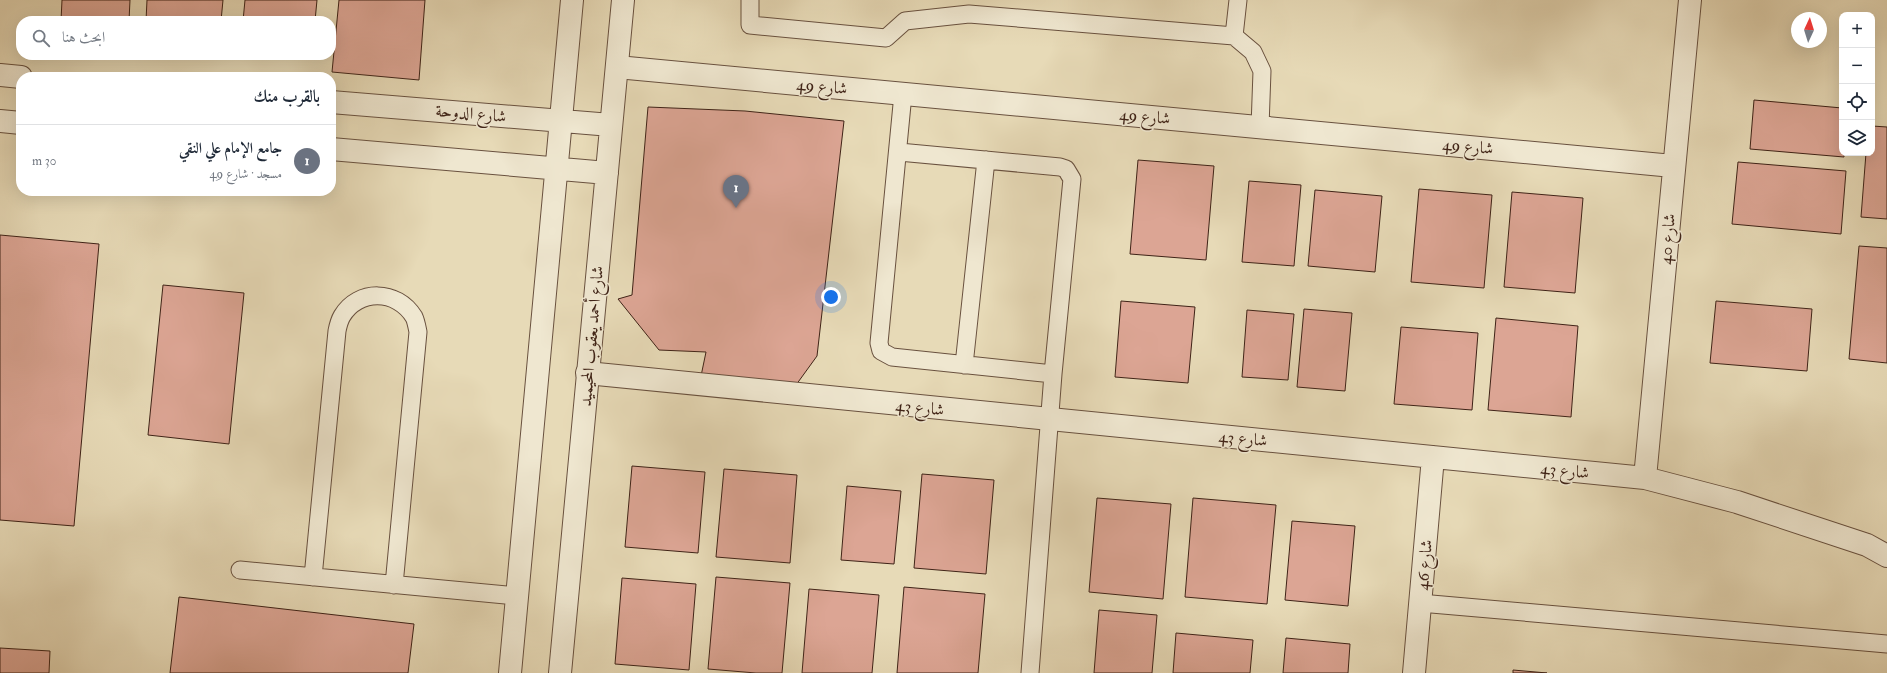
<!DOCTYPE html>
<html lang="ar">
<meta charset="utf-8">
<style>
:root{--surface:#fff;--page:#f2f2f3;--text:#1f2937;--muted:#747a83;--line:#e0e1e3;--accent:#1a73e8}
body{margin:0;font-family:"IM FELL Double Pica",Amiri,serif;background:var(--page);color:var(--text);direction:rtl}
.controls{position:absolute;right:12px;top:12px;display:grid;overflow:hidden;border-radius:8px;box-shadow:0 4px 16px #0002}
.controls button{width:36px;height:36px;display:grid;place-items:center;padding:0;border:0;border-bottom:1px solid var(--line);background:var(--surface);color:var(--text);font:20px sans-serif}
.compass{position:absolute;left:1791px;top:12px;width:36px;height:36px;border-radius:50%;background:var(--surface);box-shadow:0 4px 16px #0002;rotate:4deg}
.you{position:absolute;left:831px;top:297px;width:14px;height:14px;margin:-10px;border:3px solid #fff;border-radius:50%;background:#1a73e8;box-shadow:0 0 0 6px #1a73e833}
.badge{display:grid;place-items:center;width:26px;height:26px;border-radius:50%;background:var(--accent);color:#fff;font-size:13px;font-weight:700}
.pin{position:absolute;translate:-50% -33px;filter:drop-shadow(0 1px 2px #0008)}
.pin::after{content:'';position:absolute;top:21px;width:14px;height:12px;background:inherit;clip-path:polygon(0 0,100% 0,50% 100%)}
.list{margin:0;padding:0;list-style:none}
h2{display:flex;justify-content:space-between;align-items:center;height:52px;margin:0;padding:0 16px;font-size:17px}
h2 small{font-size:13px;font-weight:400;color:var(--muted)}
.list li{display:grid;grid-template-columns:26px 1fr auto;gap:12px;align-items:center;box-sizing:border-box;height:72px;padding:0 16px;border-top:1px solid var(--line)}
.list b{display:block;font-size:15px;white-space:nowrap}
.list p{margin:0;font-size:13px;white-space:nowrap;color:var(--muted)}
.list em{font-size:13px;font-style:normal;color:var(--muted)}
.icon{flex:none;width:22px;height:22px;fill:none;stroke:currentColor;stroke-width:2;stroke-linecap:round;stroke-linejoin:round}
.map{position:relative;flex:none;width:1887px;height:673px;overflow:hidden;direction:ltr}
.search{position:absolute;background:var(--surface);box-shadow:0 4px 16px #0002;left:16px;top:16px;width:320px;height:44px;display:flex;align-items:center;gap:10px;box-sizing:border-box;padding:0 14px;border-radius:16px;color:var(--muted);font-size:15px}
.panel{position:absolute;background:var(--surface);box-shadow:0 4px 16px #0002;left:16px;top:72px;width:320px;height:124px;border-radius:16px;direction:rtl}
.map>svg:first-child{display:block}
</style>
<div class="map">
<svg width="1887" height="673" viewBox="0 0 1887 673">
<rect width="100%" height="100%" fill="#e7dab7"/>
<filter id="stains"><feTurbulence type="fractalNoise" baseFrequency=".005" numOctaves="4"/><feColorMatrix values="0 0 0 0 .2 0 0 0 0 .09 0 0 0 0 .02 0 0 0 .5 -.17"/></filter>
<radialGradient id="worn" r=".72"><stop offset=".6" stop-color="#630" stop-opacity="0"/><stop offset="1" stop-color="#630" stop-opacity=".3"/></radialGradient>
<path fill="#dca594" stroke="#3f2317" d="M62 0H130L129 21H61Z
M147 0H223L221 21H146Z
M245 0H317L315 21H243Z
M339 0H425L419 80 332 72Z
M1754 100 1842 108V153H1844V157L1750 149Z
M648 107 745 111 844 121 817 356 796 385 701 376 706 352 659 350 618 299 632 295Z
M1872 126 1887 127V219L1861 217 1866 153H1872Z
M1138 160 1214 166 1206 260 1130 254Z
M1738 162 1846 171 1841 234 1732 224Z
M1249 181 1301 185 1294 266 1242 262Z
M1419 189 1492 195 1484 288 1411 282Z
M1315 190 1382 196 1375 272 1308 266Z
M1512 192 1583 198 1575 293 1504 287Z
M0 235 99 244 74 526 0 520Z
M1859 246 1887 248V363L1849 359Z
M163 285 244 293 229 444 148 435Z
M1121 301 1195 307 1188 383 1115 377Z
M1716 301 1812 309 1807 371 1710 363Z
M1304 309 1352 313 1345 391 1297 387Z
M1247 310 1294 314 1288 380 1242 377Z
M1496 318 1578 326 1571 417 1488 410Z
M1401 327 1478 333 1472 410 1394 404Z
M632 466 705 472 698 553 625 547Z
M724 469 797 475 790 563 716 557Z
M922 474 994 480 986 574 914 568Z
M847 486 901 491 894 564 841 560Z
M1097 498 1171 504 1163 599 1089 592Z
M1193 498 1276 505 1267 604 1185 597Z
M1292 521 1355 526 1348 606 1285 600Z
M716 577 790 583 782 673H756L708 669Z
M622 578 696 584 689 670 615 664Z
M904 587 985 594 978 673H897Z
M809 589 879 595 872 673H802Z
M179 597 414 624 408 673H170Z
M1099 610 1157 615 1152 673H1094Z
M1176 633 1253 640 1250 673H1173Z
M1286 638 1350 644 1348 673H1283Z
M0 648 50 651 49 673H0Z
M1513 670 1547 673H1513Z"/>
<g fill="none" stroke-linecap="round" stroke-linejoin="round">
<g stroke="#69513f" stroke-width="19">
<path id="service" d="M750 0V25L886 38 905 21 969 14 1234 36
M1238 0 1234 36 1253 52 1262 71 1260 127
M903 94 879 343 881 351 892 357 1053 374
M899 152 1060 167 1066 169 1072 179 1053 374 1030 673
M964 365 986 160
M240 570 517 596
M313 577 337 331C338 326 339 321 342 316 358 289 397 289 414 317 416 321 417 327 418 332L394 585
M1420 603 1887 644"/>
</g>
<g stroke="#69513f" stroke-width="24">
<path id="minor" d="M617 67 1673 166
M587 373 1645 478 1737 502 1867 545 1887 556
M1645 478 1690 0
M1414 673 1433 457"/>
</g>
<g stroke="#69513f" stroke-width="24">
<path id="tertiary" d="M0 75 21 77
M331 102 611 125
M0 121 21 123
M331 149 607 173
M510 673 572 0
M560 673 623 0"/>
</g>
<use href="#service" stroke="#efe7d0" stroke-width="17"/>
<use href="#minor" stroke="#efe7d0" stroke-width="22"/>
<use href="#tertiary" stroke="#efe7d0" stroke-width="22"/>
</g>
<g text-anchor="middle" stroke-width="3" stroke-linejoin="round" paint-order="stroke">
<g font-size="17" fill="#3f2317" stroke="#efe7d0">
<text transform="translate(822 86) rotate(5)" y="6">شارع 49</text>
<text transform="translate(471 113) rotate(5)" y="6">شارع الدوحة</text>
<text transform="translate(1145 116) rotate(5)" y="6">شارع 49</text>
<text transform="translate(1468 146) rotate(5)" y="6">شارع 49</text>
<text transform="translate(1667 239) rotate(-85)" y="6">شارع 40</text>
<text transform="translate(591 336) rotate(-85)" y="6">شارع أحمد يعقوب المحيميد</text>
<text transform="translate(920 407) rotate(6)" y="6">شارع 43</text>
<text transform="translate(1243 438) rotate(5)" y="6">شارع 43</text>
<text transform="translate(1565 470) rotate(6)" y="6">شارع 43</text>
<text transform="translate(1424 565) rotate(-85)" y="6">شارع 46</text>
</g>
</g>
<rect width="100%" height="100%" filter="url(#stains)"/>
<rect width="100%" height="100%" fill="url(#worn)"/>
</svg>
<div class="controls">
<button>+</button>
<button>−</button>
<button><svg class="icon" aria-label="locate" viewBox="0 0 24 24"><circle cx="12" cy="12" r="6"/><path d="M12 2v4M12 18v4M2 12h4M18 12h4"/></svg></button>
<button><svg class="icon" aria-label="layers" viewBox="0 0 24 24"><path d="M12 4l9 5-9 5-9-5zM3 14l9 5 9-5"/></svg></button>
</div>
<svg class="compass" viewBox="-18 -18 36 36"><path d="M0-13l5 13h-10z" fill="#e53935"/><path d="M0 13l5-13h-10z" fill="#747a83"/></svg>
<div class="you"></div>
<div class="pin badge" style="left:736px;top:208px;background:#6b7280">1</div>
<div class="search"><svg class="icon" aria-label="search" viewBox="0 0 24 24"><circle cx="10" cy="10" r="6"/><path d="M15 15l6 6"/></svg>ابحث هنا</div>
<section class="panel">
<h2>بالقرب منك<small></small></h2>
<ul class="list">
<li><span class="badge" style="background:#6b7280">1</span><div><b>جامع الإمام علي النقي</b><p>مسجد · شارع 49</p></div><em>30 m</em></li>
</ul>
</section>
</div>
